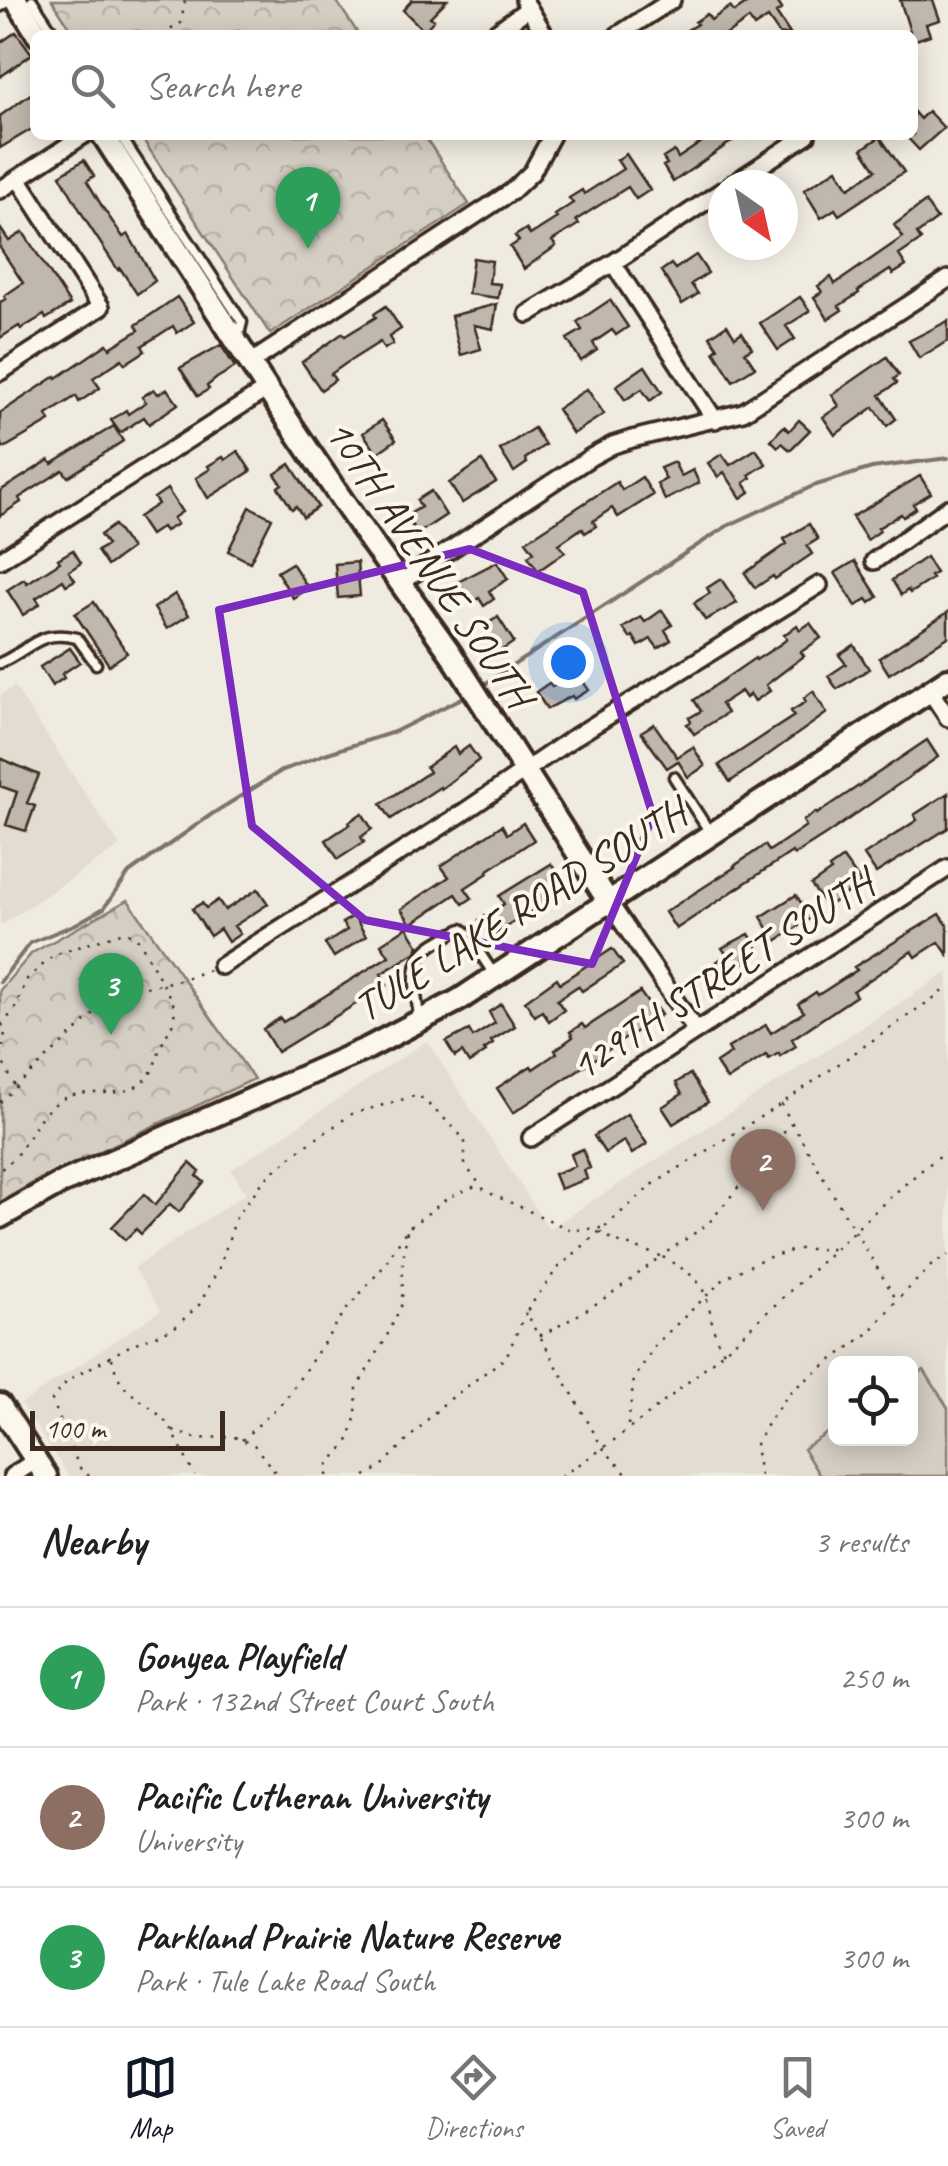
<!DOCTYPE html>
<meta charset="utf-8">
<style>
:root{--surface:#fff;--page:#f2f2f2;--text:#202124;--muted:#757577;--line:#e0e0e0;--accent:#111827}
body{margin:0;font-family:Caveat,sans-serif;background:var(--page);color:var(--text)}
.controls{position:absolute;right:30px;bottom:30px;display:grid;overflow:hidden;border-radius:15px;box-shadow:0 5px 25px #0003}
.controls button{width:90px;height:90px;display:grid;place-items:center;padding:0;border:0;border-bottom:2px solid var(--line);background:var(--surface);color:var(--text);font:50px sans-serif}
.compass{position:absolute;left:708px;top:170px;width:90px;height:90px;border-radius:50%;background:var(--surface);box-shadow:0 5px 25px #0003;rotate:146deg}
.scale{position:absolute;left:30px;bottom:25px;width:195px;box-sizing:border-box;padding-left:10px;border:5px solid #3b2a1e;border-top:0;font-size:28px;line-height:35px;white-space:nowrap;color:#3b2a1e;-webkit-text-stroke:8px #fbf7ec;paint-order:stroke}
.you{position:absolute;left:568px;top:662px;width:35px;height:35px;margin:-25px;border:8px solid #fff;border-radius:50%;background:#1a73e8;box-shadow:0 0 0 15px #1a73e833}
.badge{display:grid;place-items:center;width:65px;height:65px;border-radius:50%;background:var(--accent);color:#fff;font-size:32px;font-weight:700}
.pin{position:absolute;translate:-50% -82px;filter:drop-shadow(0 2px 5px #0008)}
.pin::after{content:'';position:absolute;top:52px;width:35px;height:30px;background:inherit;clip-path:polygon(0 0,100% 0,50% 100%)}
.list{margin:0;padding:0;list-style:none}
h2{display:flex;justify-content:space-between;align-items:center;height:130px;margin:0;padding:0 40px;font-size:42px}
h2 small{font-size:32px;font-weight:400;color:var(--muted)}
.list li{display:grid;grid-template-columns:65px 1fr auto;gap:30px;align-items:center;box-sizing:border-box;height:140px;padding:0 40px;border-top:2px solid var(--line)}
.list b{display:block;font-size:38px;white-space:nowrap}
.list p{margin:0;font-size:32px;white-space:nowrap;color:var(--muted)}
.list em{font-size:32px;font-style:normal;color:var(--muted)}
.icon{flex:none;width:55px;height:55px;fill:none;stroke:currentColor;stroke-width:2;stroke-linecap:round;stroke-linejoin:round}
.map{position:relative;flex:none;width:948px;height:1476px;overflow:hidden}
.search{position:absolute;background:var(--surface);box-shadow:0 5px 25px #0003;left:30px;right:30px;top:30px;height:110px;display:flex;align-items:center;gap:25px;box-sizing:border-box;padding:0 35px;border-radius:15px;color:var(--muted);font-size:38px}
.sheet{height:550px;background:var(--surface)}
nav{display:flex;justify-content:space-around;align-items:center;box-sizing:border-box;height:140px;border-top:2px solid var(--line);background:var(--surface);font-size:28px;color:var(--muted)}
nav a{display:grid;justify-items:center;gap:5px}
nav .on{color:var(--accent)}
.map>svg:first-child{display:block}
</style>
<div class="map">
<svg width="948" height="1476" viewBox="0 0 948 1476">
<defs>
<pattern id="park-crowns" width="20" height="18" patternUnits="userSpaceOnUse" patternTransform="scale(2.5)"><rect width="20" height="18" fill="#d5cec3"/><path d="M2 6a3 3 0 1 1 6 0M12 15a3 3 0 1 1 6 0" fill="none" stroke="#b8b1a7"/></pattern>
</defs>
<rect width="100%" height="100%" fill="#f0ebe0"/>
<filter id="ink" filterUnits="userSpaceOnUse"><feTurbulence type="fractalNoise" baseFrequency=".01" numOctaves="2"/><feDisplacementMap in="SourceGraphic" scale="20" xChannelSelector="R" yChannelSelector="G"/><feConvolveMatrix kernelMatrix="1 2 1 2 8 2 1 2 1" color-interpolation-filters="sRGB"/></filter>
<g filter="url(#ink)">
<path fill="#e2dcd1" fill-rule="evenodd" d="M14 686 120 846 0 926V696Z
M948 972V1476H69L21 1404 161 1310 134 1268 246 1193 231 1170 427 1041 549 1229ZM836 1364H910V1438H836Z"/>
<path fill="#d5cec3" stroke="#887c70" stroke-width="2.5" d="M924 1370 948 1408V1476H820L803 1449 835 1428 836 1438H910L911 1379Z"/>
<path fill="url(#park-crowns)" stroke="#887c70" stroke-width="2.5" d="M52 0H336L359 35H75Z
M140 135H424L469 204 270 334Z
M128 900 254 1079 36 1181 0 1202V990L32 953Z"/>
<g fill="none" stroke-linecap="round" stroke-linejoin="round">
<path stroke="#7f7367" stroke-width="4" d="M480 687 727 526 813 486 872 468 948 458
M0 982 30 943 76 924 104 908 129 873 212 814 281 771 325 754 394 732 468 695"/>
</g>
<path fill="#c0b8ad" stroke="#3b2a1e" stroke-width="2.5" d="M412 0H447L430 17 434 20 424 31 403 10Z
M752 0H776L782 9 776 13 790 34 780 35 768 18 754 27 749 19 726 35H679L697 24 695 22 707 14 711 20 730 7 734 12Z
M900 0H933L940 20 926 24 930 35 913 41Z
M16 32 32 54 0 77V43Z
M35 91V127L0 148V116Z
M913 111 920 119 928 111 944 128 919 150 905 135H913Z
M701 135H741L673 182 663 166 667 164 663 158 674 151 678 158 705 140Z
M880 137 904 172 839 215 835 209 821 218 804 190 837 169 849 188 876 170 862 149Z
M626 154 650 190 636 199 628 187 576 220 579 224 552 241 556 246 524 269 510 247 519 241 515 236 526 229 530 235 557 218 555 215 573 203 569 198 582 190 584 194 623 169 617 160Z
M84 160 94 176 87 181 103 208 123 237 128 234 155 281 137 294 120 268 118 270 88 224 60 175Z
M925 202 937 219 917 234 921 240 899 255 906 266 893 274 890 270 858 291 859 293 839 306 842 310 828 319 814 297 822 292 818 286 831 277 835 284 903 237 894 225Z
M0 228 9 241 23 232 70 304 46 319 44 315 21 329 19 326 0 338V302L6 299 4 296 23 283 0 248Z
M696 255 708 273 691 284 698 294 682 304 661 271 671 264 675 269Z
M473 258 492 261 489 283 500 284 498 298 468 294Z
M177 297 194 322 177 333 173 326 142 346 145 351 125 364 122 359 93 378 100 388 79 402 76 396 47 415 50 421 4 448 0 442V413L56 376 57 378 107 344 110 348 139 330 136 325Z
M800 297 810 311 786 326 795 339 778 350 760 323Z
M610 300 628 327 616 335 612 330 593 343 597 350 581 361 567 339 582 330 577 322Z
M497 304 493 329 474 325 481 349 461 355 451 316Z
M386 306 401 329 389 337 393 344 384 349 380 342 345 364 331 374 335 380 321 390 302 362 343 333 345 336 376 317 374 314Z
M948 321V341L919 358 909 341Z
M727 325 735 337 742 332 752 348 745 352 755 367 733 381 714 351 718 348 710 336Z
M221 345 235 367 217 378 207 386 209 389 198 396 180 368Z
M887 357 899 375 894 379 897 383 880 395 896 419 887 426 874 407 835 435 823 417 839 406 832 395Z
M645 366 662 392 650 401 642 389 625 400 616 386Z
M154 389 158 394 167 389 178 404 149 424 144 417 120 433 111 420 126 410 128 414 146 402 142 397Z
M587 389 604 414 573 434 557 409Z
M382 420 396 440 377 453 363 433Z
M799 420 810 430 790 450 782 443 778 447 771 440 784 426 789 431Z
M114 426 123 441 68 477 63 470 19 498 21 502 0 516V491L49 460 52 464Z
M534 428 545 445 525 459 527 463 514 472 500 450Z
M756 449 766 464 749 475 751 478 744 483 750 492 741 498 724 472 718 477 708 463 722 454 730 465Z
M238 451 251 471 208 498 196 478 210 469 208 466 223 457 225 460Z
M482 461 496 482 462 503 449 483Z
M674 462 681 476 693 470 699 483 665 500 657 484 666 479 660 468Z
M290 464 318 507 303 517 296 506 292 509 278 487 282 484 275 474Z
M920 476 931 493 913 504 916 508 903 517 901 514 878 528 880 531 867 540 852 517Z
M642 477 653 495 618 517 612 508 593 521 596 526 585 533 582 528 559 544 565 552 538 571 528 556 534 552 526 541 617 482 622 490Z
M167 489 182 512 173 518 177 524 165 531 162 527 150 535 138 517 158 504 154 498Z
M431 491 446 515 417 534 406 516 421 507 417 500Z
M250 507 272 518 250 562 228 551Z
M809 524 818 539 807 546 812 554 775 579 773 576 755 588 745 573 787 544 784 539Z
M114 525 131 549 107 566 97 551 107 545 100 535Z
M73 550 81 563 69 571 75 580 66 585 63 580 36 598 40 604 23 615 7 590 24 579 27 583 60 562 58 559Z
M926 557 936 573 930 576 932 579 910 593 908 590 901 595 892 580Z
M855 561 878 597 870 603 867 599 856 606 835 573Z
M357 562 360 596 338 598 335 564Z
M497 562 508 579 489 591 494 599 484 606 479 598 471 603 458 582Z
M292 563 308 588 293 598 277 572Z
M721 579 737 603 705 620 694 603 710 593 707 588Z
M175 594 189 615 167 629 154 608Z
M94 602 127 653 109 665 75 614Z
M662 610 672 625 665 630 671 640 658 648 651 639 639 646 633 636 630 638 623 628 641 617 645 622Z
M948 612V637L889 674 879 658Z
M498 617 514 642 498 653 484 626Z
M810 623 821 638 801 652 804 656 766 685 770 691 755 701 750 694 746 698 741 691 721 704 727 713 694 734 687 724 691 722 689 718 701 711 694 700 755 658 756 660 782 643 787 639 784 635 797 625 800 630Z
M854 645 869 669 837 689 828 676 846 664 839 655Z
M70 648 80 662 62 674 64 678 52 686 40 667Z
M580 677 589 690 574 699 572 696 547 709 536 692 549 683 552 687 563 679 568 686Z
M813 691 827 713 730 782 719 765 794 716 791 711 806 702 804 698Z
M654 724 677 757 693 747 705 766 688 777 678 761 667 768 641 732Z
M927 740 938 757 827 834 794 855 792 852 676 929 665 912 735 867 734 866 765 845 769 851 806 826 803 821 816 812 817 814Z
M469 746 479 760 441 789 440 787 391 819 381 804 429 772 426 767 454 747 458 754Z
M0 758 39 775 27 803 35 806 26 831 6 825 17 792 0 786Z
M948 793V828L876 873 864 855 917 820 914 815Z
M362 813 372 829 361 837 364 842 338 859 326 840 350 824 349 822Z
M523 823 534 840 487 871 488 873 465 888 472 898 463 904 456 894 411 924 401 909 449 877 441 866 502 825 507 834Z
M843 858 861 883 827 907 811 885 831 871 829 868Z
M551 864 561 878 544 889 551 899 490 937 479 920 504 904 499 896Z
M258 889 268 904 234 926 240 934 228 942 220 929 210 936 192 909 202 903 206 908 218 900 225 910Z
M796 895 811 918 776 941 761 917Z
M940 914 948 926V955L939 942 916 957 912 951 853 991 856 996 792 1039 796 1046 780 1056 779 1053 769 1059 766 1055 727 1080 716 1063 731 1053 728 1048 766 1025 771 1033 804 1012 798 1004 816 992 818 995 857 970 854 967Z
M354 916 366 936 334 957 325 944 347 930 342 923Z
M407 927 419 946 416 952 381 974 387 985 277 1052 263 1029 280 1018 283 1022 389 956 381 944Z
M749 934 758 949 744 957 746 961 735 969 733 965 712 979 705 969 727 955 722 948Z
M612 949 623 964 582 991 578 986 557 1000 564 1010 549 1021 542 1011 535 1016 525 1001 557 978 560 983Z
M640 992 649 1005 653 1003 661 1015 513 1113 497 1088 531 1066 533 1069 557 1053 555 1050 573 1037 570 1032 582 1024 585 1028Z
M501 1004 515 1026 491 1041 493 1044 484 1050 486 1052 469 1063 462 1052 455 1057 446 1042 469 1030 473 1037 495 1023 489 1012Z
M690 1074 708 1102 673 1124 662 1107 682 1094 676 1083Z
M627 1114 647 1144 632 1154 624 1141 605 1153 594 1136Z
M583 1149 590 1168 584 1170 587 1179 560 1189 554 1174 575 1166 571 1154Z
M190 1163 200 1172 197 1176 204 1182 179 1212 170 1204 141 1234 136 1229 125 1240 112 1227 144 1194 155 1205Z"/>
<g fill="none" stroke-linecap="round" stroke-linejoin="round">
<g stroke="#3b2a1e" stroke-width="15">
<path id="service" d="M32 0 55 35
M120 135 242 322 238 339
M0 663C33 648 39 629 77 638L96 664
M674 777 711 834
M419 1017C416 989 406 962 434 944 443 939 451 933 462 929L466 932 495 976"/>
</g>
<g stroke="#3b2a1e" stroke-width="22">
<path id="minor" d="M524 0 545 35
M0 3 4 0
M492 35 529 8
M618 35 672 0
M731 185 807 135
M0 190 84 135
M613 263 715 420
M528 314 613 263 723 190
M250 363 511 192 532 172 552 135
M0 372 101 307 18 178
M0 560 267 389
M874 561 948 508
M401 582 591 457 613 445 632 439 743 412 948 279
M930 691 948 718
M608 901 696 1031
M221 966 458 816 573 738 819 585
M531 1138 948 868
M12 1476 36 1460"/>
</g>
<g stroke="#3b2a1e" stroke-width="28">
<path id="tertiary" d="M16 0 38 35
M103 135 267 389 359 525 451 654 608 901
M0 1217 61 1183 368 1048 459 1000 948 679
M0 1405 46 1476"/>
</g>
<path stroke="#3b2a1e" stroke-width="2.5" stroke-dasharray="2.5 8" stroke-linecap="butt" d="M162 35 181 23 185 0
M0 1024 13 1013 27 979 54 955 124 932 134 935 140 942 173 1003C178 1023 168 1030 161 1046 156 1058 154 1073 144 1081 121 1102 86 1085 61 1100 35 1116 33 1134 17 1154 12 1161 5 1164 0 1171
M2 1024 5 1033 1 1059 15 1086
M0 1102 110 999 130 990 176 981 210 970
M781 1104 847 1218 896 1299
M600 1232 617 1242 661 1256 708 1224 791 1123
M541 1338 602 1447 628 1476
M724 1351C716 1341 715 1334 712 1322 705 1281 696 1276 661 1256 623 1287 584 1314 539 1336L531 1323 528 1309 557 1269 652 1185 781 1104 948 988
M112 1358C120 1396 139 1394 163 1419 176 1432 185 1459 195 1476
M628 1425 634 1379 656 1344 725 1278 763 1259 798 1249H833
M173 1431 198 1439 232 1436 254 1445 278 1476
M242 1440 285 1400 346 1310 384 1266 407 1229 448 1198 478 1185
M89 1476 79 1467 52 1400 68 1380 133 1344 174 1328 199 1305 219 1268 237 1215 266 1178 301 1149 352 1114 418 1095 448 1122 465 1140V1165L485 1191 571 1230 602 1228
M327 1476 328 1465 348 1442 356 1415 357 1387 385 1340 402 1304 403 1263 407 1230
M365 1476 380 1468 441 1406 506 1357 527 1310
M561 1476C654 1418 736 1341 816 1267 859 1227 901 1184 948 1150
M760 1476 755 1446 769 1420 792 1390 870 1332 897 1300 933 1264 948 1255"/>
<use href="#service" stroke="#fbf7ec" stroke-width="8"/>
<use href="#minor" stroke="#fbf7ec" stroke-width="15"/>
<use href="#tertiary" stroke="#fbf7ec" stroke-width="20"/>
</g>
</g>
<path fill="none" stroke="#7b2cbf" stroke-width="8" stroke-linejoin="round" d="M470 549 583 592 653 816 592 964 365 920 252 826 219 610Z"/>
<g text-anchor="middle" stroke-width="8" stroke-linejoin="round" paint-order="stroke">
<g font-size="42" fill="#3b2a1e" stroke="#fbf7ec">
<text transform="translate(430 562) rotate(56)" y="15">10TH AVENUE SOUTH</text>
<text transform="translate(519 909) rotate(-32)" y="15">TULE LAKE ROAD SOUTH</text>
<text transform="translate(721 974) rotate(-33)" y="15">129TH STREET SOUTH</text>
</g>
</g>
</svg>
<div class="controls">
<button><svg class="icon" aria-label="locate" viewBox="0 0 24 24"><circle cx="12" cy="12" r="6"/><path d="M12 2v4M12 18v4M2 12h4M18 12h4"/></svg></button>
</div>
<svg class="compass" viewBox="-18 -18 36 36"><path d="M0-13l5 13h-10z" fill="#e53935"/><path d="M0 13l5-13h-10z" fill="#757577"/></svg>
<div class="scale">100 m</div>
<div class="you"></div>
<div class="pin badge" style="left:308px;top:249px;background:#2e9e5b">1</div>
<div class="pin badge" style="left:763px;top:1211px;background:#8d6e63">2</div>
<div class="pin badge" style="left:111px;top:1035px;background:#2e9e5b">3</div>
<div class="search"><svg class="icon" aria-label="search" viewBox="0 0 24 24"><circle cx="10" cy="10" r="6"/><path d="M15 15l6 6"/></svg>Search here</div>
</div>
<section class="sheet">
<h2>Nearby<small>3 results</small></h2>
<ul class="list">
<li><span class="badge" style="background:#2e9e5b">1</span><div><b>Gonyea Playfield</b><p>Park · 132nd Street Court South</p></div><em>250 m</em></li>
<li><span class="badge" style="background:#8d6e63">2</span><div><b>Pacific Lutheran University</b><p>University</p></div><em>300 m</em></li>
<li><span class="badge" style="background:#2e9e5b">3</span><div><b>Parkland Prairie Nature Reserve</b><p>Park · Tule Lake Road South</p></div><em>300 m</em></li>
</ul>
</section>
<nav>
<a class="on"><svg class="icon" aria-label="map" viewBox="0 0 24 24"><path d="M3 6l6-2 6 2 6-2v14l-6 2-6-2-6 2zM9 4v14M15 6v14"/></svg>Map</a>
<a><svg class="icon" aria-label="directions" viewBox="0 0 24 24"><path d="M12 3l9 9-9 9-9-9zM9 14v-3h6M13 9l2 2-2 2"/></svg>Directions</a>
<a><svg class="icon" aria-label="saved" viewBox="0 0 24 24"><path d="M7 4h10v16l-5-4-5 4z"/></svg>Saved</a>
</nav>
